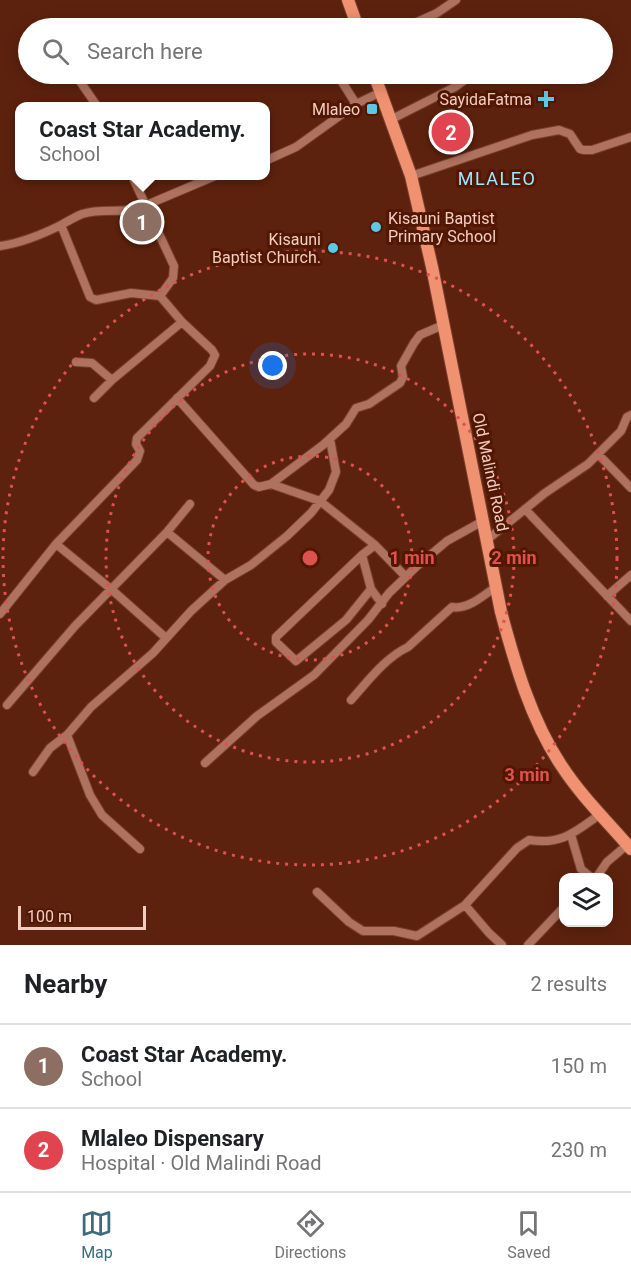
<!DOCTYPE html>
<meta charset="utf-8">
<style>
:root{--surface:#fff;--page:#f2f2f2;--text:#202124;--muted:#757577;--line:#e0e0e0;--accent:#3b6c7b}
body{margin:0;font-family:Roboto,sans-serif;background:var(--page);color:var(--text)}
.controls{position:absolute;right:18px;bottom:18px;display:grid;overflow:hidden;border-radius:12px;box-shadow:0 3px 15px #0003}
.controls button{width:54px;height:54px;display:grid;place-items:center;padding:0;border:0;border-bottom:2px solid var(--line);background:var(--surface);color:var(--text);font:30px sans-serif}
.scale{position:absolute;left:18px;bottom:15px;width:128px;box-sizing:border-box;padding-left:6px;border:3px solid #f2cdc0;border-top:0;font-size:16px;line-height:21px;white-space:nowrap;color:#f2cdc0;-webkit-text-stroke:4px #511702;paint-order:stroke}
.you{position:absolute;left:273px;top:366px;width:21px;height:21px;margin:-15px;border:4px solid #fff;border-radius:50%;background:#1a73e8;box-shadow:0 0 0 9px #1a73e833}
.badge{display:grid;place-items:center;width:39px;height:39px;border-radius:50%;background:var(--accent);color:#fff;font-size:20px;font-weight:700}
.pin{position:absolute;translate:-50% -50%;border:3px solid #fff;box-shadow:0 2px 6px #0006}
.popup{position:absolute;left:15px;top:102px;width:255px;height:78px;box-sizing:border-box;display:grid;place-content:center;border-radius:12px;background:var(--surface);filter:drop-shadow(0 2px 4px #0005);font-size:20px;white-space:nowrap;color:var(--muted)}
.popup b{font-size:22px;color:var(--text)}
.popup::after{content:'';position:absolute;left:50%;top:100%;margin-left:-12px;border:12px solid transparent;border-top-color:var(--surface)}
.list{margin:0;padding:0;list-style:none}
h2{display:flex;justify-content:space-between;align-items:center;height:78px;margin:0;padding:0 24px;font-size:26px}
h2 small{font-size:20px;font-weight:400;color:var(--muted)}
.list li{display:grid;grid-template-columns:39px 1fr auto;gap:18px;align-items:center;box-sizing:border-box;height:84px;padding:0 24px;border-top:2px solid var(--line)}
.list b{display:block;font-size:22px;white-space:nowrap}
.list p{margin:0;font-size:20px;white-space:nowrap;color:var(--muted)}
.list em{font-size:20px;font-style:normal;color:var(--muted)}
.icon{flex:none;width:33px;height:33px;fill:none;stroke:currentColor;stroke-width:2;stroke-linecap:round;stroke-linejoin:round}
.map{position:relative;flex:none;width:631px;height:945px;overflow:hidden}
.search{position:absolute;background:var(--surface);box-shadow:0 3px 15px #0003;left:18px;right:18px;top:18px;height:66px;display:flex;align-items:center;gap:15px;box-sizing:border-box;padding:0 21px;border-radius:33px;color:var(--muted);font-size:22px}
.sheet{height:246px;background:var(--surface)}
nav{display:flex;justify-content:space-around;align-items:center;box-sizing:border-box;height:84px;border-top:2px solid var(--line);background:var(--surface);font-size:16px;color:var(--muted)}
nav a{display:grid;justify-items:center;gap:3px}
nav .on{color:var(--accent)}
.map>svg:first-child{display:block}
</style>
<div class="map">
<svg width="631" height="945" viewBox="0 0 631 945">
<rect width="100%" height="100%" fill="#5d220d"/>
<g fill="none" stroke-linecap="round" stroke-linejoin="round">
<g stroke="#78412d" stroke-width="10">
<path id="street" d="M404 28 437 13 456 0
M337 74 356 104
M77 77 97 106
M392 119 455 87 473 74
M265 161 296 147 356 104 381 92
M132 176 174 266 173 278 160 296
M411 176 532 135 559 130 570 134 580 149 584 150H592L631 137
M0 246C22 243 41 235 61 225 68 221 75 217 82 214 101 208 119 213 137 209L215 176
M76 362 92 363 112 380
M94 398 112 380 182 322
M177 398 254 485 259 487 271 484 320 501 375 545 406 577
M598 454 631 488
M271 484 323 445 346 424 356 408 369 404 400 383 403 377 401 366 414 343 420 335 443 325
M525 509 631 621
M167 532 225 580
M488 539 545 493 588 464 621 431 627 417 631 415
M56 544 111 589 166 638
M375 545 362 555 371 589 382 604
M362 555 276 637V642L296 661 346 620 371 589
M607 596 631 575
M0 614 56 544 137 460 140 451 136 444 137 438 210 366 215 355 212 350 182 322 160 296 131 293 96 300 90 297 61 225
M351 700C368 681 385 658 408 647L452 607C468 610 484 595 497 586
M7 705 75 626 167 532 190 504
M67 735 90 795 102 815 140 849
M205 763 257 716 314 675 368 620 389 593 416 567 447 541 483 521
M33 772 50 748 67 735 91 707 153 653 191 611 225 580 251 565 287 536 311 513 329 490 336 472 330 439
M571 835 581 869 592 878
M596 878 607 862 627 845
M317 892 349 922 363 931H394L417 936 465 905
M502 945 489 933 465 905 517 848 529 840C561 845 574 833 599 815
M528 945 564 907"/>
</g>
<g stroke="#78412d" stroke-width="14">
<path id="secondary" d="M348 0 358 28
M374 74 411 176 432 267 501 612C515 664 531 720 561 765 581 796 607 821 631 849"/>
</g>
<use href="#street" stroke="#ae725e" stroke-width="8"/>
<use href="#secondary" stroke="#f09272" stroke-width="12"/>
</g>
<g fill="none" stroke="#dd514e" stroke-width="3" stroke-dasharray="3 6">
<circle cx="310" cy="558" r="102"/>
<circle cx="310" cy="558" r="204"/>
<circle cx="310" cy="558" r="307"/>
</g>
<g fill="#5bc8e6" stroke="#511702" stroke-width="2">
<path d="M543 90h6v6h6v6h-6v6h-6v-6h-6v-6h6z"/>
<rect x="366" y="103" width="12" height="12" rx="3"/>
<circle cx="376" cy="227" r="6"/>
<circle cx="333" cy="248" r="6"/>
</g>
<g text-anchor="middle" stroke-width="6" stroke-linejoin="round" paint-order="stroke">
<g font-size="16" fill="#f2cdc0" stroke="#511702" text-anchor="end">
<text x="532" y="105">SayidaFatma</text>
<text x="360" y="115">Mlaleo</text>
<text x="388" y="224" text-anchor="start">Kisauni Baptist<tspan x="388" dy="18">Primary School</tspan></text>
<text x="321" y="245">Kisauni<tspan x="321" dy="18">Baptist Church.</tspan></text>
</g>
<g font-size="16" fill="#f2cdc0" stroke="#511702">
<text transform="translate(491 472) rotate(78)" y="6">Old Malindi Road</text>
</g>
<g font-size="18" letter-spacing="1.5" fill="#9de8ff" stroke="#511702">
<text x="497" y="185">MLALEO</text>
</g>
</g>
<circle cx="310" cy="558" r="9" fill="#dd514e" stroke="#511702" stroke-width="3"/>
<g font-size="18" text-anchor="middle" font-weight="bold" fill="#dd514e" stroke="#511702" stroke-width="6" stroke-linejoin="round" paint-order="stroke">
<text x="412" y="564">1 min</text>
<text x="514" y="564">2 min</text>
<text x="527" y="781">3 min</text>
</g>
</svg>
<div class="controls">
<button><svg class="icon" aria-label="layers" viewBox="0 0 24 24"><path d="M12 4l9 5-9 5-9-5zM3 14l9 5 9-5"/></svg></button>
</div>
<div class="scale">100 m</div>
<div class="you"></div>
<div class="pin badge" style="left:142px;top:222px;background:#8d6e63">1</div>
<div class="popup"><b>Coast Star Academy.</b>School</div>
<div class="pin badge" style="left:451px;top:132px;background:#e0444e">2</div>
<div class="search"><svg class="icon" aria-label="search" viewBox="0 0 24 24"><circle cx="10" cy="10" r="6"/><path d="M15 15l6 6"/></svg>Search here</div>
</div>
<section class="sheet">
<h2>Nearby<small>2 results</small></h2>
<ul class="list">
<li><span class="badge" style="background:#8d6e63">1</span><div><b>Coast Star Academy.</b><p>School</p></div><em>150 m</em></li>
<li><span class="badge" style="background:#e0444e">2</span><div><b>Mlaleo Dispensary</b><p>Hospital · Old Malindi Road</p></div><em>230 m</em></li>
</ul>
</section>
<nav>
<a class="on"><svg class="icon" aria-label="map" viewBox="0 0 24 24"><path d="M3 6l6-2 6 2 6-2v14l-6 2-6-2-6 2zM9 4v14M15 6v14"/></svg>Map</a>
<a><svg class="icon" aria-label="directions" viewBox="0 0 24 24"><path d="M12 3l9 9-9 9-9-9zM9 14v-3h6M13 9l2 2-2 2"/></svg>Directions</a>
<a><svg class="icon" aria-label="saved" viewBox="0 0 24 24"><path d="M7 4h10v16l-5-4-5 4z"/></svg>Saved</a>
</nav>
